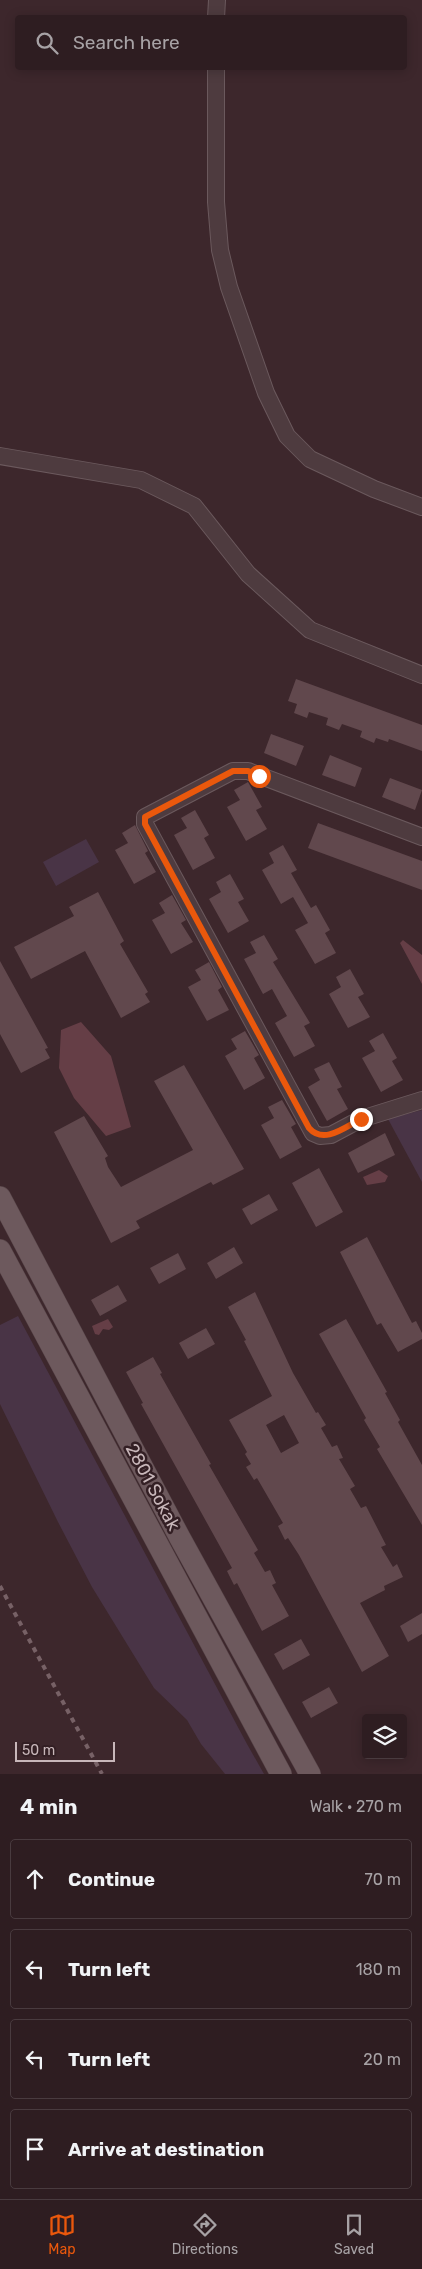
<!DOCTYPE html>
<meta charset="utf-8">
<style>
:root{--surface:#2e1d21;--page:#36262a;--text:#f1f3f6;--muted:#a7a2a5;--line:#493b3f;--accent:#ea580c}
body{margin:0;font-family:Rubik,sans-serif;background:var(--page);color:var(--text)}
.controls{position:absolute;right:15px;bottom:15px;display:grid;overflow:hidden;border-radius:5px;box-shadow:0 2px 12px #0003}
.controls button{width:45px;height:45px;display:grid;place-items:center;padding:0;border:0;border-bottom:1px solid var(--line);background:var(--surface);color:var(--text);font:25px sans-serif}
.scale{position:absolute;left:15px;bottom:12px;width:100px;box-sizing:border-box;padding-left:5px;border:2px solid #c8b7ba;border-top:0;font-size:14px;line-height:18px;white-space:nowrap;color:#c8b7ba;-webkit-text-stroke:4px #331f24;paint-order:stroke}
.stop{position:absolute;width:15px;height:15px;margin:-11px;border:4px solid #ea580c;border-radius:50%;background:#fff}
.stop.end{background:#ea580c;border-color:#fff;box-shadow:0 1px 5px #0008}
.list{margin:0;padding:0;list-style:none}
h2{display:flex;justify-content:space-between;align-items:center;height:65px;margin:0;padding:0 20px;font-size:21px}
h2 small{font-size:16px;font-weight:400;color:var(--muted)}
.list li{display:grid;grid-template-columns:32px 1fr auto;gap:15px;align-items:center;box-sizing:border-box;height:80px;margin:0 10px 10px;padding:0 10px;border:1px solid var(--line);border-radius:5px}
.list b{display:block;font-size:19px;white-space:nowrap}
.list em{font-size:16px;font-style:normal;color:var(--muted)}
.icon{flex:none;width:28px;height:28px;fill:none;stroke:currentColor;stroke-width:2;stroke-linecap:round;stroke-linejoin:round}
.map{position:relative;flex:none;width:422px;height:1774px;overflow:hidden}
.search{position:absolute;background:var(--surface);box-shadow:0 2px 12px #0003;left:15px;right:15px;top:15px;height:55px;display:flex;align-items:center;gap:12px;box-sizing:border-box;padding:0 18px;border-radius:5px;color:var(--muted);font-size:19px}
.sheet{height:425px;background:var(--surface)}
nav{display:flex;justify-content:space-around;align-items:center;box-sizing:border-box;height:70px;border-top:1px solid var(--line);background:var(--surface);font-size:14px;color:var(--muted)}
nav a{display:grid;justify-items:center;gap:2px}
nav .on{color:var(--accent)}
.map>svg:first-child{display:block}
</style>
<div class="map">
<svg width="422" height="1774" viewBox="0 0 422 1774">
<rect width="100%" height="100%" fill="#3d272c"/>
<path fill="#493446" d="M86 839 99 862 56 886 43 862Z
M422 1110V1182L388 1119Z
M18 1316 247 1744 264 1774H225L201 1744 187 1720 154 1688 92 1587 58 1522 0 1404V1325Z"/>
<path fill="#653e46" d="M403 940 422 955V984L400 943Z
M81 1022 111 1056 131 1127 106 1136 74 1098 59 1068 61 1030Z
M379 1170 388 1176 385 1182 367 1185 363 1177Z
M108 1319 113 1327 109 1330 103 1329 99 1335 95 1334 92 1326Z"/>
<path fill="#61484d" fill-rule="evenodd" d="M296 679 422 725V751L389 739 388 742 376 738 374 743 360 737 362 731 342 724 339 730 326 725 328 718 309 712 307 718 294 713 297 704 288 701Z
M271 734 304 746 296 766 264 753Z
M330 755 362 768 355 787 322 775Z
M390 778 422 790 415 810 382 797Z
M248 782 262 807 256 810 267 829 246 841 227 807 240 800 234 790Z
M195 810 209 835 204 838 215 858 193 870 174 835 187 828 181 818Z
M318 823 422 861V890L308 848Z
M135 825 148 851 145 853 156 872 134 884 115 850 128 843 122 833Z
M283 845 297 870 291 873 311 908 316 905 330 930 325 933 336 953 315 964 295 930 308 923 293 897 281 904 262 870 274 863 269 853Z
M230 874 244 899 238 902 249 921 228 933 209 899 221 892 216 882Z
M98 892 124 941 120 944 148 992 145 994 150 1002 121 1018 85 951 31 979 14 947 74 916 69 907Z
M172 895 186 920 181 923 193 942 171 954 152 920 165 913 159 903Z
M264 935 278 959 273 962 310 1023 304 1026 315 1046 294 1057 275 1023 287 1016 272 989 263 994 244 959 256 953 250 942Z
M0 961 48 1048 45 1049 50 1058 21 1073 0 1034Z
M209 962 222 987 218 990 229 1010 207 1021 188 987 201 980 195 970Z
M350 969 364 994 358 997 370 1017 348 1028 329 994 341 987 336 977Z
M245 1031 259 1055 254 1058 265 1078 244 1090 225 1056 237 1049 231 1039Z
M383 1033 397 1058 392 1061 403 1080 381 1092 362 1058 375 1051 369 1041Z
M329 1062 342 1087 337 1089 348 1109 327 1121 308 1087 320 1080 314 1069Z
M184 1065 244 1169 213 1185 211 1182 136 1221 140 1228 111 1243 54 1132 84 1116 108 1156 105 1158 108 1167 121 1187 193 1150 154 1081Z
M282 1100 296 1124 291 1127 302 1147 280 1159 261 1125 274 1118 268 1107Z
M385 1133 395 1155 358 1173 348 1153Z
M319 1168 343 1212 316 1227 292 1183Z
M269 1194 278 1210 251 1225 242 1209Z
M367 1237 412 1323 416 1321 422 1333V1339L398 1352 381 1323 377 1325 340 1252Z
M234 1247 243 1263 216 1279 207 1263Z
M178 1253 186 1269 159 1284 150 1268Z
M118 1285 127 1301 100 1316 91 1300Z
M255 1292 293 1373 316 1413 318 1412 326 1425 321 1428 332 1447 337 1445 343 1458 339 1459 355 1486 350 1489 361 1508 366 1506 386 1545 381 1547 393 1567 397 1564 403 1577 384 1586 385 1590 360 1603 389 1656 362 1672 299 1555 288 1538 285 1540 278 1526 283 1523 257 1478 254 1480 246 1467 251 1464 245 1454 247 1452 229 1420 272 1396 244 1341 246 1340 228 1307ZM284 1415 299 1443 281 1453 266 1425Z
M346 1319 387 1392 385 1393 400 1420 398 1422 422 1465V1525L377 1449 380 1447 364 1420 366 1418 319 1334Z
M206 1328 215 1344 188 1359 179 1343Z
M153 1357 162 1373 160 1374 211 1464 209 1465 258 1550 254 1553 265 1572 270 1570 276 1583 272 1585 289 1616 262 1631 237 1583 234 1585 227 1571 232 1568 141 1404 143 1403 126 1372Z
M422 1613V1634L408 1642 400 1626Z
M301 1639 310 1655 283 1670 274 1654Z
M329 1687 338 1703 311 1718 302 1702Z"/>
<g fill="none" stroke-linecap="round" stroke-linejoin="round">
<g stroke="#6b595d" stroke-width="18">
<path id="minor" d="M216 18 217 0
M216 68V202L220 250 229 287 266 393 287 436 310 459 374 489 422 507
M0 456 141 480 194 506 248 574 310 630 422 675
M422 837 248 771H233L145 817V824L313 1133 320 1136 331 1135 361 1119 422 1100"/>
</g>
<g stroke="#574448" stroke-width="22">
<path id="major" d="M0 1197 180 1538 310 1774
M0 1250 281 1774"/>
</g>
<use href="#minor" stroke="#4e3b3f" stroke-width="16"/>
<use href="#major" stroke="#6d595d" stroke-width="21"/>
<path stroke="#776166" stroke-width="4" stroke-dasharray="5 5" stroke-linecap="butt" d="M0 1586 102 1774"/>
</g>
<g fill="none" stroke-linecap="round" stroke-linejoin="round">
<path stroke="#ea580c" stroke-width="6" d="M259 776 248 771H233L145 817V824L309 1128C324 1145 345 1127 361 1119"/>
</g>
<g text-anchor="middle" stroke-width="5" stroke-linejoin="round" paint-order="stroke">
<g font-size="18" fill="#c8b7ba" stroke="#331f24">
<text transform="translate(153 1487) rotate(62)" y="6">2801 Sokak</text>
</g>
</g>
</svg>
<div class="controls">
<button><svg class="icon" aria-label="layers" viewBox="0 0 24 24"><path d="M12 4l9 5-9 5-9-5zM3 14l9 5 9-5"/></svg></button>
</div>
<div class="scale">50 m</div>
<div class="stop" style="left:259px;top:776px"></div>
<div class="stop end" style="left:361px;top:1119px"></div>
<div class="search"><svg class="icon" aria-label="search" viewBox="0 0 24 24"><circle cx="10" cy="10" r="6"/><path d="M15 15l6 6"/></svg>Search here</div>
</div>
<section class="sheet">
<h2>4 min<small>Walk · 270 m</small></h2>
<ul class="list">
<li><svg class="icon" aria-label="ahead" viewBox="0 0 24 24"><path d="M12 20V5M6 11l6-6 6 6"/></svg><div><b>Continue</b></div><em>70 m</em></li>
<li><svg class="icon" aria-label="left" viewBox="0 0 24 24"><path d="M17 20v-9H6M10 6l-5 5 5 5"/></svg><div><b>Turn left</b></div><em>180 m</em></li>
<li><svg class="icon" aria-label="left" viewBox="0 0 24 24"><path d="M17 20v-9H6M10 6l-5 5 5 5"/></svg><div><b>Turn left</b></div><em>20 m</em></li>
<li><svg class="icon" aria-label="arrive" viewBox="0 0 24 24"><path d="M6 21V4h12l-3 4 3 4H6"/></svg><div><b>Arrive at destination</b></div></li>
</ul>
</section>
<nav>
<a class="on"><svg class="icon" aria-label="map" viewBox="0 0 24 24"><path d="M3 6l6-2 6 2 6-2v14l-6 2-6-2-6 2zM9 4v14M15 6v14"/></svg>Map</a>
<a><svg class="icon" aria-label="directions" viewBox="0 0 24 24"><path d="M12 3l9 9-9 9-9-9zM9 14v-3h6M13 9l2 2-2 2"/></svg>Directions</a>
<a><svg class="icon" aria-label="saved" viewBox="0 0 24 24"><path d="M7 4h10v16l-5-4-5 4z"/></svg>Saved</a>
</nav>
